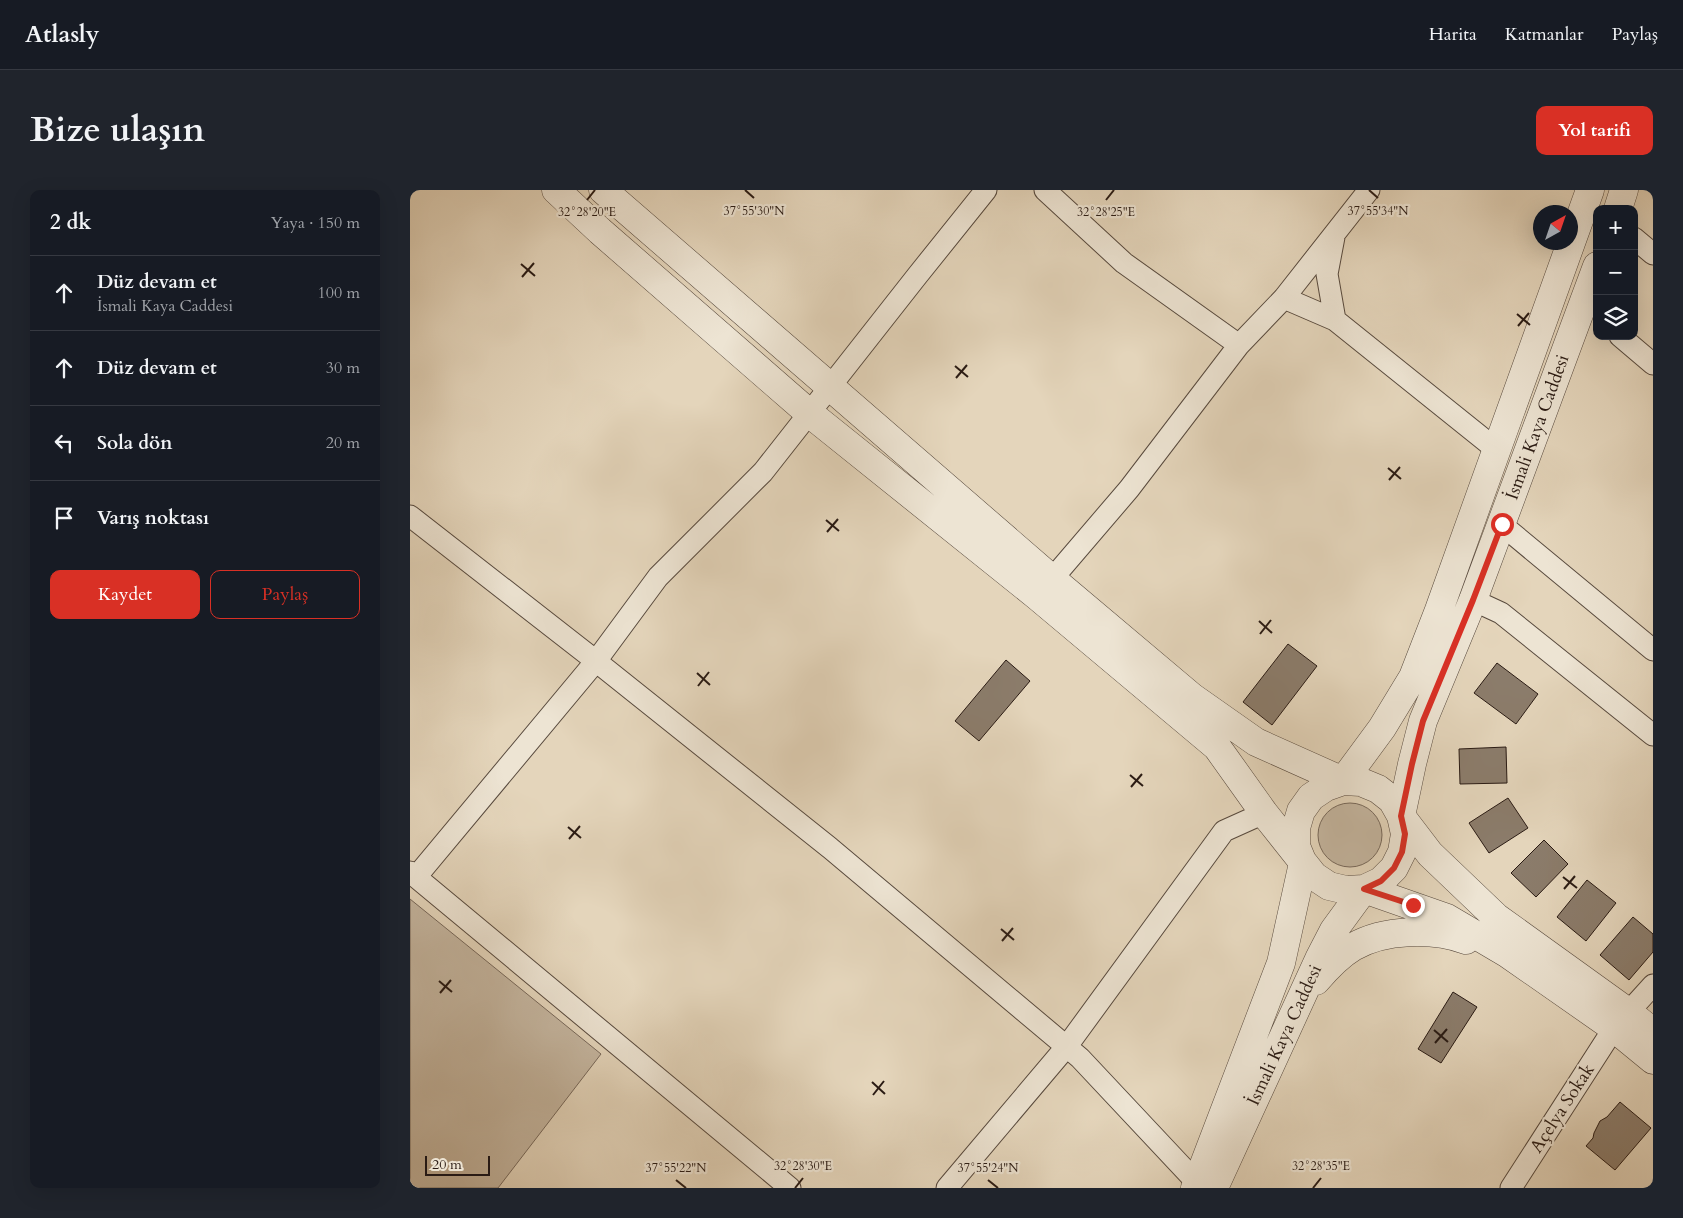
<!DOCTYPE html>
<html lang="tr">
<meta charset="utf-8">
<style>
:root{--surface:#171b24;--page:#20242c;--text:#f1f3f6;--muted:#9ea1a6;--line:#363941;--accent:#d93025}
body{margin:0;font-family:Cardo,serif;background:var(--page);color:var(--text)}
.controls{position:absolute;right:15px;top:15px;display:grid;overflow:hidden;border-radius:10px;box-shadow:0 5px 20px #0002}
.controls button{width:45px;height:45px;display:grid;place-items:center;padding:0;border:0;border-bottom:1px solid var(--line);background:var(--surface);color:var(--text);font:25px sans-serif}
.compass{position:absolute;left:1123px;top:15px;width:45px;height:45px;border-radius:50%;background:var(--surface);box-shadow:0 5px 20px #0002;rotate:40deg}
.scale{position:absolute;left:15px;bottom:12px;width:65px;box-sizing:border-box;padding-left:5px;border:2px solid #2a1b14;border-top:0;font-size:14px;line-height:18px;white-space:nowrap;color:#2a1b14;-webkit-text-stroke:4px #ede4d3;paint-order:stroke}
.stop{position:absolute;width:15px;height:15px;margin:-11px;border:4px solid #d93025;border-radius:50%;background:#fff}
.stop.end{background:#d93025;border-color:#fff;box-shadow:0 1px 5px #0008}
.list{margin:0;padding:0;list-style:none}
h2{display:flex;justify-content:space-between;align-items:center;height:65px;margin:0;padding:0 20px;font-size:21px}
h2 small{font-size:16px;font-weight:400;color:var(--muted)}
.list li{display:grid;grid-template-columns:32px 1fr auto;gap:15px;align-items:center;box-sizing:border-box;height:75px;padding:0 20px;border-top:1px solid var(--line)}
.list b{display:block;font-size:19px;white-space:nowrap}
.list p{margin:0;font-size:16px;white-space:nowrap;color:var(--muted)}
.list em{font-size:16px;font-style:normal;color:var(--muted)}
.actions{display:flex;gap:10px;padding:15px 20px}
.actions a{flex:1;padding:11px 0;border:1px solid var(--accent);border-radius:10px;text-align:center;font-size:18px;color:var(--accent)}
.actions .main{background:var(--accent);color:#fff}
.icon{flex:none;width:28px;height:28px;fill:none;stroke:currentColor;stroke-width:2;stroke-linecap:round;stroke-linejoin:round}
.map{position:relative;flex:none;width:1243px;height:998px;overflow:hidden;border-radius:10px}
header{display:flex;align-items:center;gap:30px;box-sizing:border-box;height:70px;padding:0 25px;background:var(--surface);border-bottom:1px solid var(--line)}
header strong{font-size:24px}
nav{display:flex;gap:28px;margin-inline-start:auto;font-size:18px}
.intro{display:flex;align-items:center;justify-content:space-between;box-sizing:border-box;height:120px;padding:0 30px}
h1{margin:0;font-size:35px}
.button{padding:12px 22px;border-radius:10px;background:var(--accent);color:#fff;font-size:18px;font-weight:700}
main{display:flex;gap:30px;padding:0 30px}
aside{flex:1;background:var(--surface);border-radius:10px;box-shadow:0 5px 20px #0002}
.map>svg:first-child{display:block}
</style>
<header>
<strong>Atlasly</strong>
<nav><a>Harita</a><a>Katmanlar</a><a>Paylaş</a></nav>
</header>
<div class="intro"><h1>Bize ulaşın</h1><a class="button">Yol tarifi</a></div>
<main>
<aside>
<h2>2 dk<small>Yaya · 150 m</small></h2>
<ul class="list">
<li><svg class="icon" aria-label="ahead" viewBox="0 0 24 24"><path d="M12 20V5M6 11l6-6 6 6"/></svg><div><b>Düz devam et</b><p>İsmali Kaya Caddesi</p></div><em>100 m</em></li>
<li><svg class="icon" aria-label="ahead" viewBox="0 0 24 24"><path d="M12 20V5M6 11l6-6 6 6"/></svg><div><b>Düz devam et</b></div><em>30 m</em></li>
<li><svg class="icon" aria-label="left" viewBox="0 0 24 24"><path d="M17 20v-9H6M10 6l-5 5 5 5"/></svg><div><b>Sola dön</b></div><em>20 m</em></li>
<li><svg class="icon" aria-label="arrive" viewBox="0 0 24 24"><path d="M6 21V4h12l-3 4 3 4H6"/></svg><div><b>Varış noktası</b></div></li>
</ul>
<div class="actions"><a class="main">Kaydet</a><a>Paylaş</a></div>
</aside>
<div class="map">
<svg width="1243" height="998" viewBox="0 0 1243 998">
<rect width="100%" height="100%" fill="#e4d5bb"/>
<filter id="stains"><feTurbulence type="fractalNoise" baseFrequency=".004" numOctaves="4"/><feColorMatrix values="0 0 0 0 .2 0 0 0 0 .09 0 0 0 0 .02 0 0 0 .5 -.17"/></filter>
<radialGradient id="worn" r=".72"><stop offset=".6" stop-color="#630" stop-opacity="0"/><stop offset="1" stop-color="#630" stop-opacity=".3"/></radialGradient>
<path fill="#c4b59f" stroke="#77685a" d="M908 645a32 32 0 1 1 64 0a32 32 0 1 1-64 0Z
M0 709 191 864 88 998H0Z"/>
<path fill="#8b7c6b" stroke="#2a1b14" d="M878 454 907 476 862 535 833 512Z
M596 470 620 491 569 551 545 531Z
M1087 473 1128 504 1106 534 1064 503Z
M1096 557 1097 593 1050 594 1049 559Z
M1098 608 1118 638 1079 663 1059 633Z
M1134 650 1158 674 1126 707 1101 683Z
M1177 690 1206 713 1176 751 1147 727Z
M1223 727 1243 744V762L1219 790 1190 765Z
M1043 802 1067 817 1031 873 1008 859Z
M1210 912 1241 938 1205 980 1176 956 1183 948 1184 943 1190 931 1197 927Z"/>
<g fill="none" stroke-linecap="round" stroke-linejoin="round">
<g stroke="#584a3e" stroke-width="23">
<path id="minor" d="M635 0 714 73 829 155
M924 47 917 84 925 130 1087 260
M1224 48 1243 64
M874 108 925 130
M1210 146 1243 174
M0 326 177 464 420 658 670 868 792 998
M1091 334 1243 460
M642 389 719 299 829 155 874 108 959 0
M1063 410 1091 423 1243 545
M0 682 380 998
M6 687 186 471 248 387 353 282 507 86 576 0
M537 998 657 856 814 641 854 623
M1101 998 1204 838 1243 795"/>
</g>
<g stroke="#584a3e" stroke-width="29">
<path id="tertiary" d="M146 0 190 41 399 223 627 406 807 557 854 623 904 686 919 696 936 700 954 699 971 691 984 678 992 662 995 644 991 626 1002 574 1013 531 1063 410 1187 76
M193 0 642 389 782 507 846 552 933 591
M1208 19 1214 0
M933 591 972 538 1003 487 1029 420 1180 0
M954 699 1037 728 1098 764 1204 838 1243 870
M906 791C917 778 928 766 943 757 974 739 1023 738 1056 750
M785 998 871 773 893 673 886 656V638L891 621 901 607 916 597 933 591 951 592 968 599 982 610 991 626 1020 664 1086 727 1218 822 1243 842
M804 998 909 769 924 740 954 699"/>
</g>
<use href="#minor" stroke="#ede4d3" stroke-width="21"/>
<use href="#tertiary" stroke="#ede4d3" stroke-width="28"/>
</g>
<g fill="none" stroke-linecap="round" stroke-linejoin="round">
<path stroke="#d93025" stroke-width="6" d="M1003 715 954 699 971 691 984 678 992 662 995 644 991 626 1002 574 1013 531 1063 410 1092 334"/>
</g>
<path fill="none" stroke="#2a1b14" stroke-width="2" d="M335 0 344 8M959 0 968 8M177 10 185 0M696 10 704 0M111 74 125 86M112 87 124 73M1107 124 1120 135M1108 136 1119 123M545 176 558 187M546 188 557 175M978 278 991 289M979 290 990 277M416 330 429 341M417 342 428 329M849 431 862 443M850 444 861 430M287 483 300 495M288 496 299 482M720 585 733 596M721 597 732 584M158 637 171 648M159 649 170 636M1153 687 1167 698M1154 699 1165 686M591 739 604 750M592 751 603 738M29 791 42 802M30 803 41 790M1024 840 1038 852M1025 853 1037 839M462 892 475 904M463 905 474 891M266 990 276 998M578 990 588 998M385 998 393 988M903 998 911 988"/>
<g text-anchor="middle" stroke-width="4.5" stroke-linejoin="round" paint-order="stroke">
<g font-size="18" fill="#2a1b14" stroke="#ede4d3">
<text transform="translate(1127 237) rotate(-70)" y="6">İsmali Kaya Caddesi</text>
<text transform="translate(874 845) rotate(-65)" y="6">İsmali Kaya Caddesi</text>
<text transform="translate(1152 918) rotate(-57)" y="6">Açelya Sokak</text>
</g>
</g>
<g font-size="12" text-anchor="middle" fill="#2a1b14" stroke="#ede4d3" stroke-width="4.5" stroke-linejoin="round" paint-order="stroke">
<text x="344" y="25">37°55'30"N</text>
<text x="968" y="25">37°55'34"N</text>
<text x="177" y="26">32°28'20"E</text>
<text x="696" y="26">32°28'25"E</text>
<text x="393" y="980">32°28'30"E</text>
<text x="911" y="980">32°28'35"E</text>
<text x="266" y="982">37°55'22"N</text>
<text x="578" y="982">37°55'24"N</text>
</g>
<rect width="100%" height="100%" filter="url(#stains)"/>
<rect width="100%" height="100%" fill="url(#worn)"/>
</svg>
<div class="controls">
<button>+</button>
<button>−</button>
<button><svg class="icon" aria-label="layers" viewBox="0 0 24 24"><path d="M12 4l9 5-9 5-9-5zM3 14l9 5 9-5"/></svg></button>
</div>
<svg class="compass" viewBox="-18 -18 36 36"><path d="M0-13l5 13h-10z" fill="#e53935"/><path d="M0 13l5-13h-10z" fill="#9ea1a6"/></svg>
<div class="scale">20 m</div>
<div class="stop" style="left:1092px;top:334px"></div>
<div class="stop end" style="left:1003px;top:715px"></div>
</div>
</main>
